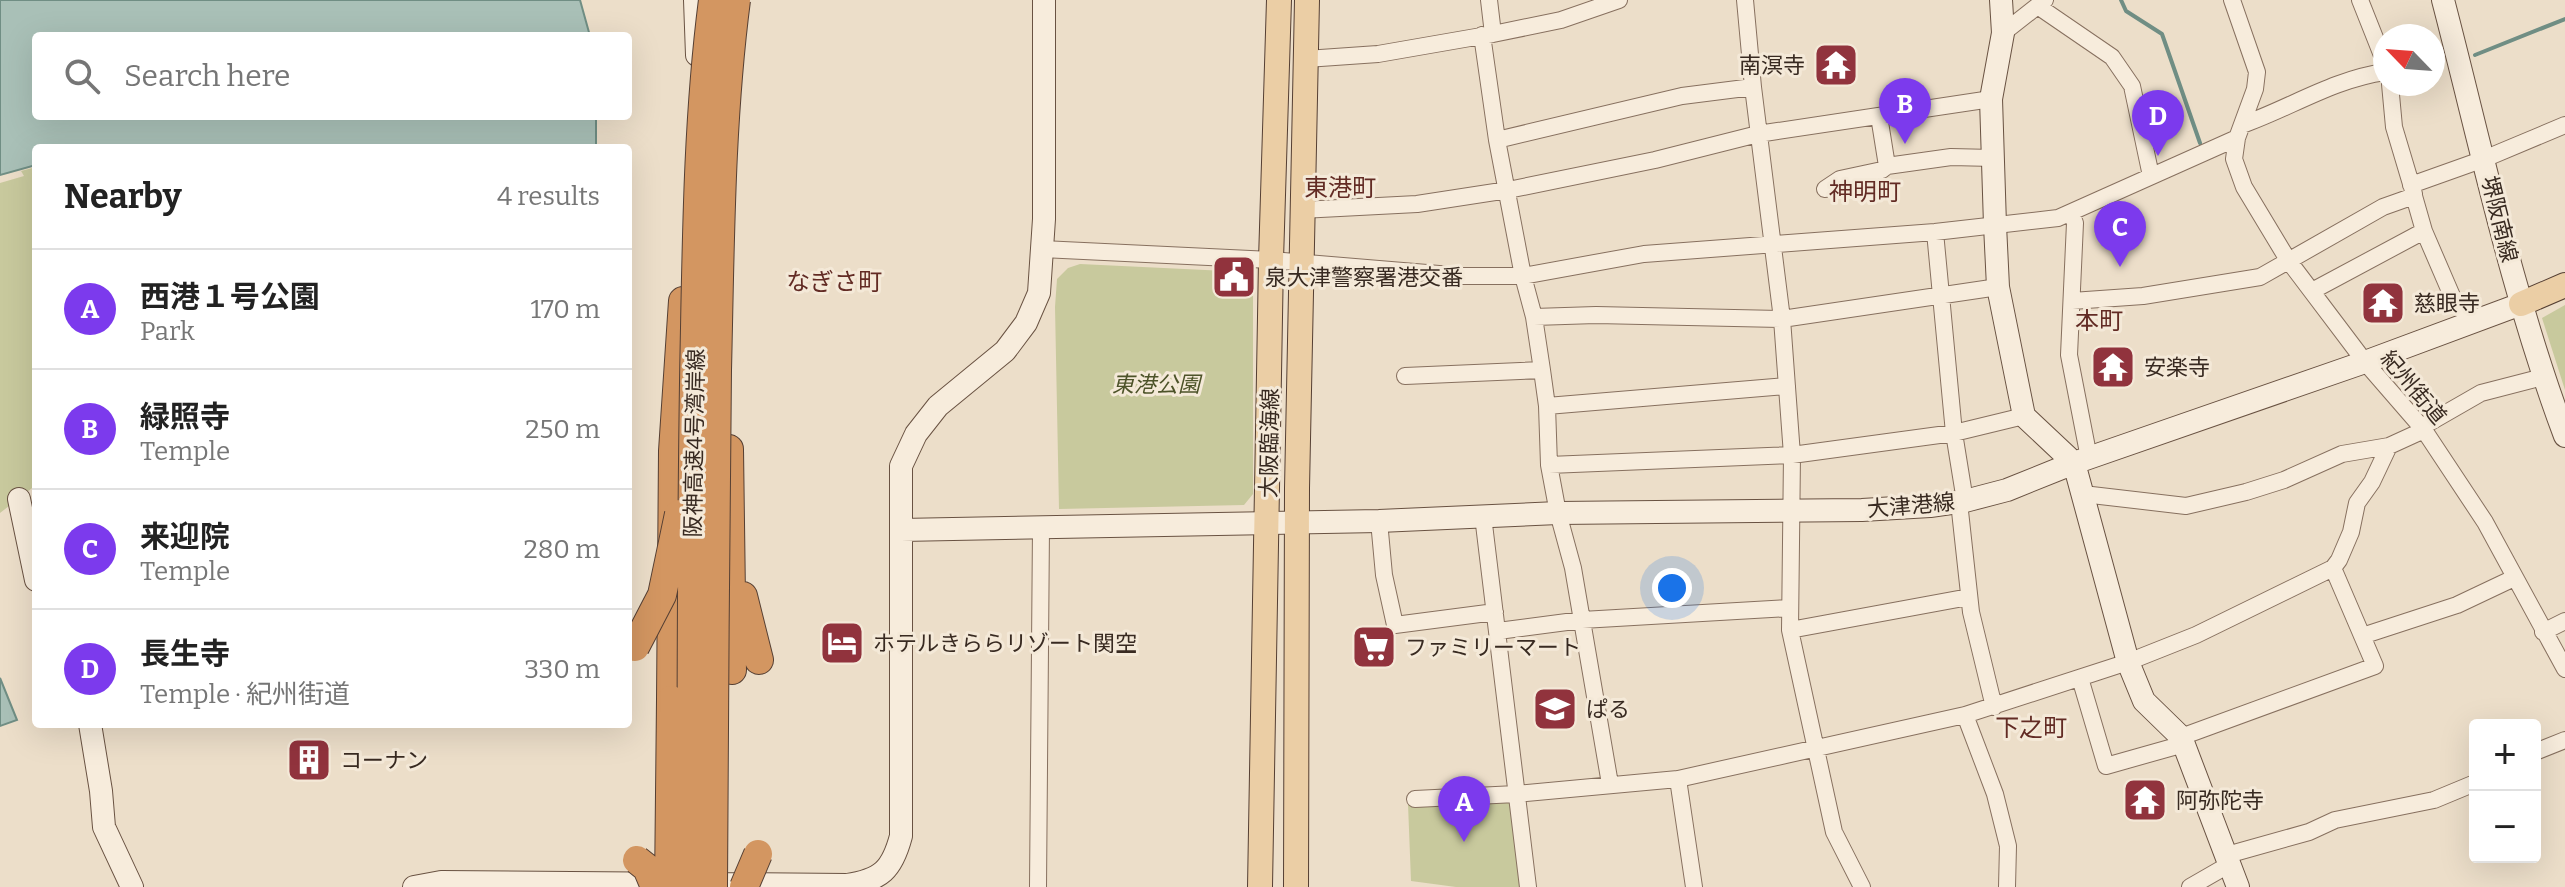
<!DOCTYPE html>
<meta charset="utf-8">
<style>
:root{--surface:#fff;--page:#f2f2f2;--text:#222;--muted:#767676;--line:#e0e0e0;--accent:#7c3aed}
body{margin:0;font-family:Bitter,"Noto Sans JP",serif;background:var(--page);color:var(--text)}
.controls{position:absolute;right:24px;bottom:24px;display:grid;overflow:hidden;border-radius:8px;box-shadow:0 8px 32px #0002}
.controls button{width:72px;height:72px;display:grid;place-items:center;padding:0;border:0;border-bottom:2px solid var(--line);background:var(--surface);color:var(--text);font:40px sans-serif}
.compass{position:absolute;left:2373px;top:24px;width:72px;height:72px;border-radius:50%;background:var(--surface);box-shadow:0 8px 32px #0002;rotate:295deg}
.you{position:absolute;left:1672px;top:588px;width:28px;height:28px;margin:-20px;border:6px solid #fff;border-radius:50%;background:#1a73e8;box-shadow:0 0 0 12px #1a73e833}
.badge{display:grid;place-items:center;width:52px;height:52px;border-radius:50%;background:var(--accent);color:#fff;font-size:26px;font-weight:700}
.pin{position:absolute;translate:-50% -66px;filter:drop-shadow(0 2px 4px #0008)}
.pin::after{content:'';position:absolute;top:42px;width:28px;height:24px;background:inherit;clip-path:polygon(0 0,100% 0,50% 100%)}
.list{margin:0;padding:0;list-style:none}
h2{display:flex;justify-content:space-between;align-items:center;height:104px;margin:0;padding:0 32px;font-size:34px}
h2 small{font-size:26px;font-weight:400;color:var(--muted)}
.list li{display:grid;grid-template-columns:52px 1fr auto;gap:24px;align-items:center;box-sizing:border-box;height:120px;padding:0 32px;border-top:2px solid var(--line)}
.list b{display:block;font-size:30px;white-space:nowrap}
.list p{margin:0;font-size:26px;white-space:nowrap;color:var(--muted)}
.list em{font-size:26px;font-style:normal;color:var(--muted)}
.icon{flex:none;width:44px;height:44px;fill:none;stroke:currentColor;stroke-width:2;stroke-linecap:round;stroke-linejoin:round}
.map{position:relative;flex:none;width:2565px;height:887px;overflow:hidden}
.search{position:absolute;background:var(--surface);box-shadow:0 8px 32px #0002;left:32px;top:32px;width:600px;height:88px;display:flex;align-items:center;gap:20px;box-sizing:border-box;padding:0 28px;border-radius:8px;color:var(--muted);font-size:30px}
.panel{position:absolute;background:var(--surface);box-shadow:0 8px 32px #0002;left:32px;top:144px;width:600px;height:584px;border-radius:8px}
.map>svg:first-child{display:block}
</style>
<div class="map">
<svg width="2565" height="887" viewBox="0 0 2565 887">
<rect width="100%" height="100%" fill="#ecdec9"/>
<path fill="#c8c99d" d="M36 167V485L0 513V183L24 176 21 171Z
M1080 264 1226 271V283L1241 284 1243 273 1253 286V494L1244 505 1059 509 1055 307 1057 279 1068 268Z
M2565 305V390L2542 318Z
M1512 798 1525 887H1456L1411 881 1408 804Z"/>
<path fill="#a9c0b7" stroke="#708e84" stroke-width="2" d="M0 0H580L590 36H36V116H596V148H36V165L0 175Z
M0 678 17 720 0 726Z"/>
<g fill="none" stroke-linecap="round" stroke-linejoin="round">
<path stroke="#708e84" stroke-width="4" d="M2121 0 2126 11 2162 34 2200 143
M2475 55 2565 19"/>
<g stroke="#87705f" stroke-width="18">
<path id="street" d="M1489 0 1493 34
M1745 0 1753 87 1782 319 1792 455 1790 630 1834 832 1862 887
M2232 0 2257 72 2255 89 2237 138 2234 159 2244 187 2288 260 2365 362 2424 430 2485 522 2565 669
M2360 0 2385 63
M2039 7 2112 57 2132 86 2151 176
M2003 33 2045 0
M1482 35 1497 140 1523 276 1534 317 1542 370 1547 406 1549 465 1558 513 1573 568 1610 784
M1306 59 1378 54 1493 34 1561 20 1619 0
M2390 84 2394 127 2414 194
M1879 116 1887 166
M2242 125C2290 108 2334 79 2385 72
M1497 140 1682 96 1753 87
M2411 185 2484 159 2565 125
M1825 189 1840 179 1882 170 1887 166 1951 157 1993 158
M1301 210 1417 204 1508 190 1655 160 1758 134 1991 99
M2071 213 2075 223 2069 355 2089 458
M2424 231 2452 296 2472 322
M1935 232 1954 433 1965 501
M1042 249 1271 260 1463 276H1523L1644 254 1935 232 2058 218 2237 138
M2072 301 2143 296 2260 277 2383 207 2414 196 2424 231 2312 291
M1534 317 1596 315 1782 319 1998 287
M1405 376 1542 370
M1547 406 1787 386
M1549 465 1792 455 1954 433 2024 416
M2083 494 2186 506 2246 492 2284 480 2342 454 2389 446 2424 430 2427 424 2481 393 2543 377
M1959 502 1971 612 1994 707
M1483 516 1528 887
M1379 521 1384 575 1395 625 1495 612
M1790 630 1969 597
M1498 631 1582 620 1789 608
M2543 632 2565 621
M2362 636 2457 605 2514 578
M2080 678 2106 766 2184 744
M1965 715 1995 794 2008 846 2007 887
M2181 737 2375 666 2333 568
M2535 752 2565 740
M1678 779 1694 887
M1415 799 1516 794 1678 779 1965 715 2128 662 2196 635 2333 568 2339 560 2351 532 2357 503 2372 482 2389 446
M2227 855 2309 832 2335 820 2434 800 2475 783
M1038 887C1040 767 1039 647 1041 527
M2190 887 2230 864"/>
</g>
<g stroke="#695242" stroke-width="24">
<path id="secondary" d="M695 0 697 55
M2001 0 2003 33 1991 99 1995 225 1998 287 2024 416 2074 463 2128 662 2144 701 2181 737 2238 887
M2443 0C2481 146 2512 295 2565 436
M19 499 36 580
M901 530 1379 521 1558 513 1862 510 1930 506 1965 501 2007 490 2074 463 2365 362 2521 304
M90 724 101 791 104 827 132 887
M414 887 441 882 847 885C881 880 892 870 901 836V466L916 434 938 406 1005 351 1026 323 1039 293 1044 219V0"/>
</g>
<g stroke="#553f33" stroke-width="26">
<path id="primary" d="M2521 304 2565 285
M1260 887 1271 260 1279 0
M1296 887 1297 488 1307 0"/>
</g>
<g stroke="#553f33" stroke-width="30">
<path id="highway" d="M729 449 732 670
M743 596 759 660
M671 700 673 451 683 301"/>
</g>
<use href="#street" stroke="#f7ecdc" stroke-width="16"/>
<use href="#secondary" stroke="#f7ecdc" stroke-width="22"/>
<use href="#primary" stroke="#ebcea5" stroke-width="24"/>
<use href="#highway" stroke="#d39661" stroke-width="28"/>
<g stroke="#553f33" stroke-width="30" stroke-linecap="butt">
<path id="highway-bridge" d="M635 647 662 595 679 514
M637 860 647 868 655 887
M669 887 671 700
M691 887C692 701 691 514 695 328 697 218 699 109 713 0
M713 887C714 715 715 542 717 370 720 247 720 123 736 0
M744 887 758 854"/>
</g>
<use href="#highway-bridge" stroke="#d39661" stroke-width="28"/>
</g>
<defs>
<g id="temple-square" transform="scale(2.3)"><rect x="-9" y="-9" width="18" height="18" rx="4" fill="#91333d" stroke="#f4e9d8"/><path d="M0-6L5-2H3V0L6.5 2.5H4V6H1.5V3h-3V6H-4V2.5H-6.5L-3 0V-2H-5Z" fill="#fff"/></g>
<g id="civic-square" transform="scale(2.3)"><rect x="-9" y="-9" width="18" height="18" rx="4" fill="#91333d" stroke="#f4e9d8"/><path d="M-.6-6.5H3V-4.5H.6V-3L4-1V1h2V6H-6V1h2V-1L-.6-3ZM-1.2 2.5V6h2.4V2.5Z" fill="#fff"/></g>
<g id="hotel-square" transform="scale(2.3)"><rect x="-9" y="-9" width="18" height="18" rx="4" fill="#91333d" stroke="#f4e9d8"/><path d="M-6-4.5h1.5V1H6V5H4.5V3h-9V5H-6ZM-4 0a1.8 1.8 0 1 1 3.6 0ZM.5 0V-2.5h3Q6-2.5 6 0Z" fill="#fff"/></g>
<g id="supermarket-square" transform="scale(2.3)"><rect x="-9" y="-9" width="18" height="18" rx="4" fill="#91333d" stroke="#f4e9d8"/><path d="M-6-5.5h2.5l.6 2H6L4.5 2H-2.5L-4.4-4H-6ZM-1.5 3.2a1.3 1.3 0 1 0 .1 0ZM3 3.2a1.3 1.3 0 1 0 .1 0Z" fill="#fff"/></g>
<g id="school-square" transform="scale(2.3)"><rect x="-9" y="-9" width="18" height="18" rx="4" fill="#91333d" stroke="#f4e9d8"/><path d="M0-5L7-2L0 1L-7-2ZM-4 1L0 2.5L4 1V4Q0 6-4 4Z" fill="#fff"/></g>
<g id="building-square" transform="scale(2.3)"><rect x="-9" y="-9" width="18" height="18" rx="4" fill="#91333d" stroke="#f4e9d8"/><path d="M-4-6H4V6H1V3H-1V6H-4ZM-2.5-4.3h1.7v1.8h-1.7ZM.8-4.3h1.7v1.8H.8ZM-2.5-1h1.7V.8h-1.7ZM.8-1h1.7V.8H.8Z" fill="#fff"/></g>
</defs>
<g fill-rule="evenodd">
<use href="#temple-square" x="1836" y="65"/>
<use href="#civic-square" x="1234" y="277"/>
<use href="#temple-square" x="2383" y="303"/>
<use href="#temple-square" x="2113" y="367"/>
<use href="#hotel-square" x="842" y="643"/>
<use href="#supermarket-square" x="1374" y="647"/>
<use href="#school-square" x="1555" y="709"/>
<use href="#building-square" x="309" y="760"/>
<use href="#temple-square" x="2145" y="800"/>
</g>
<g text-anchor="middle" stroke-width="6" stroke-linejoin="round" paint-order="stroke">
<g font-size="22" fill="#382a21" stroke="#f4e9d8" text-anchor="start">
<text x="1805" y="73" text-anchor="end">南溟寺</text>
<text x="1265" y="285">泉大津警察署港交番</text>
<text x="2414" y="311">慈眼寺</text>
<text x="2144" y="375">安楽寺</text>
<text x="873" y="651">ホテルきららリゾート関空</text>
<text x="1405" y="655">ファミリーマート</text>
<text x="1586" y="717">ぱる</text>
<text x="340" y="768">コーナン</text>
<text x="2176" y="808">阿弥陀寺</text>
</g>
<g font-size="22" fill="#382a21" stroke="#f4e9d8">
<text transform="translate(2500 219) rotate(76)" y="8">堺阪南線</text>
<text transform="translate(2414 387) rotate(50)" y="8">紀州街道</text>
<text transform="translate(694 443) rotate(-89)" y="8">阪神高速4号湾岸線</text>
<text transform="translate(1269 443) rotate(-89)" y="8">大阪臨海線</text>
<text transform="translate(1911 505) rotate(-5)" y="8">大津港線</text>
</g>
<g font-size="22" font-style="italic" fill="#4d5329" stroke="#f4e9d8">
<text x="1156" y="392">東港公園</text>
</g>
<g font-size="24" fill="#622b24" stroke="#f4e9d8">
<text x="1340" y="196">東港町</text>
<text x="1865" y="200">神明町</text>
<text x="834" y="290">なぎさ町</text>
<text x="2099" y="329">本町</text>
<text x="2031" y="736">下之町</text>
</g>
</g>
</svg>
<div class="controls">
<button>+</button>
<button>−</button>
</div>
<svg class="compass" viewBox="-18 -18 36 36"><path d="M0-13l5 13h-10z" fill="#e53935"/><path d="M0 13l5-13h-10z" fill="#767676"/></svg>
<div class="you"></div>
<div class="pin badge" style="left:1464px;top:842px">A</div>
<div class="pin badge" style="left:1905px;top:144px">B</div>
<div class="pin badge" style="left:2120px;top:267px">C</div>
<div class="pin badge" style="left:2158px;top:156px">D</div>
<div class="search"><svg class="icon" aria-label="search" viewBox="0 0 24 24"><circle cx="10" cy="10" r="6"/><path d="M15 15l6 6"/></svg>Search here</div>
<section class="panel">
<h2>Nearby<small>4 results</small></h2>
<ul class="list">
<li><span class="badge">A</span><div><b>西港１号公園</b><p>Park</p></div><em>170 m</em></li>
<li><span class="badge">B</span><div><b>緑照寺</b><p>Temple</p></div><em>250 m</em></li>
<li><span class="badge">C</span><div><b>来迎院</b><p>Temple</p></div><em>280 m</em></li>
<li><span class="badge">D</span><div><b>長生寺</b><p>Temple · 紀州街道</p></div><em>330 m</em></li>
</ul>
</section>
</div>
